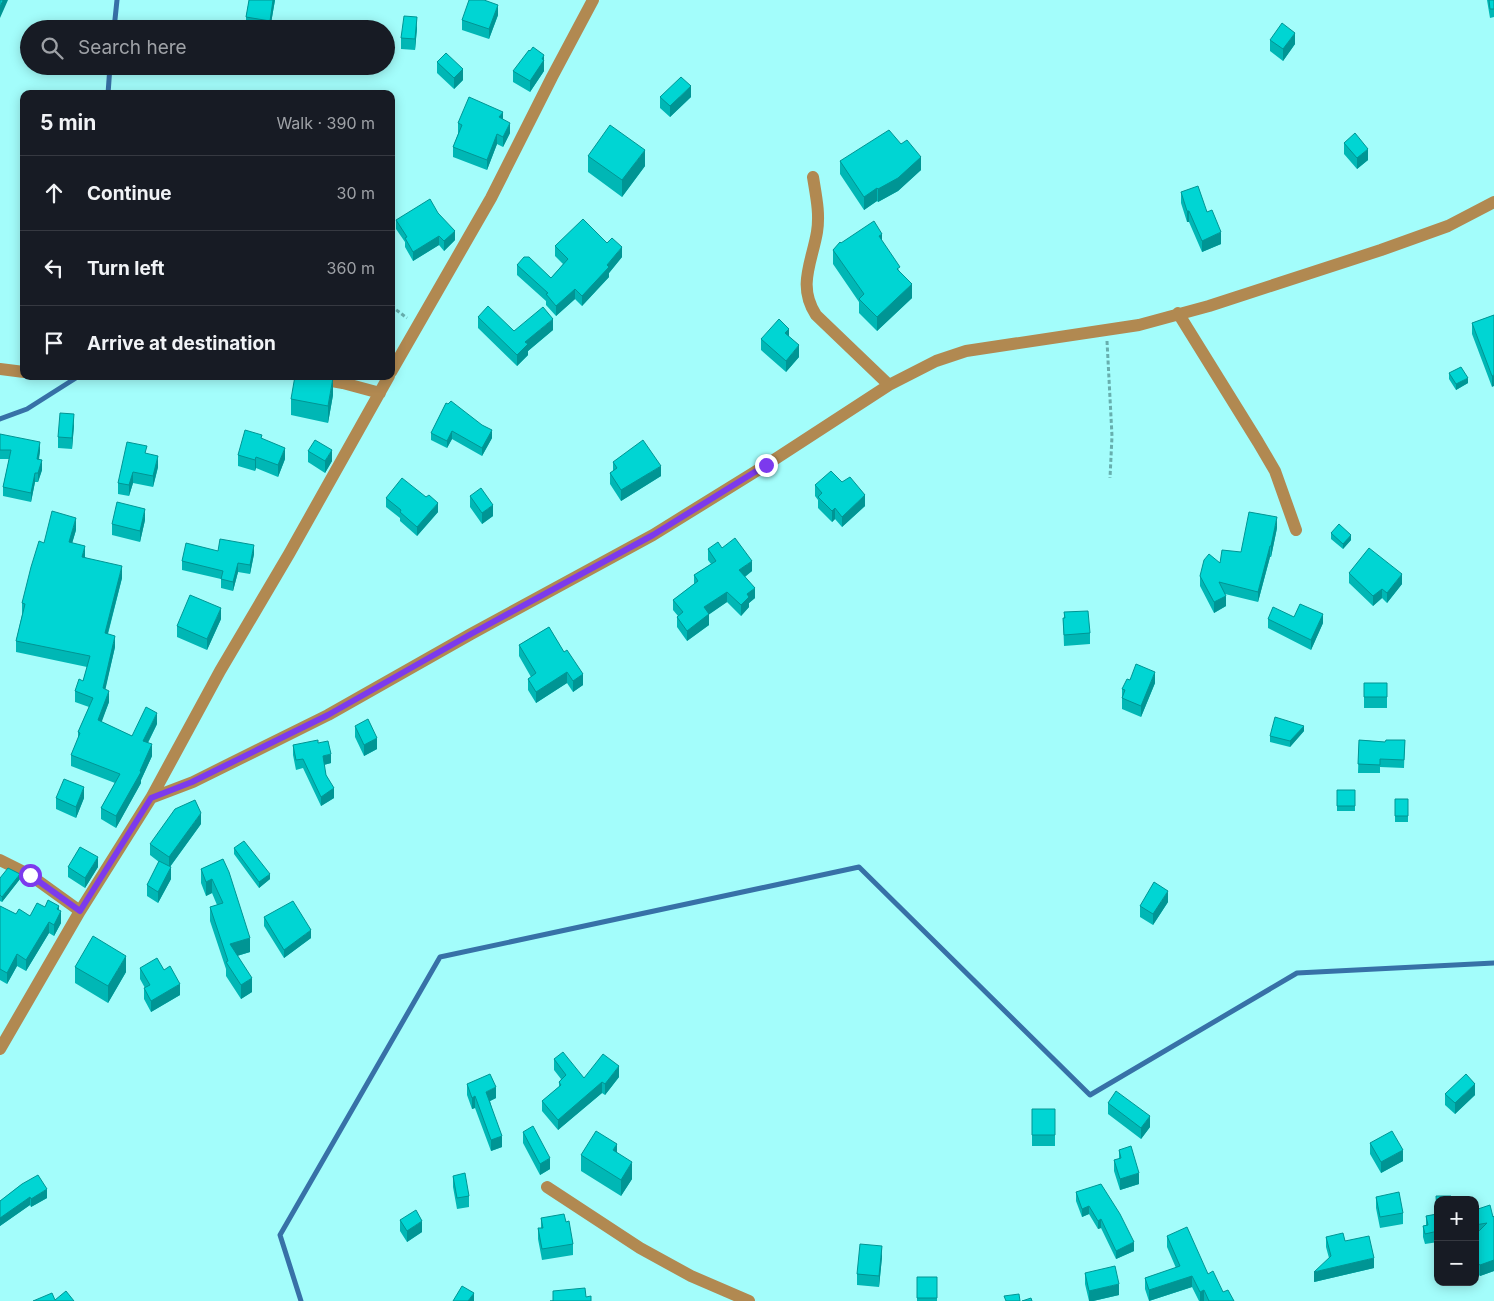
<!DOCTYPE html>
<meta charset="utf-8">
<style>
:root{--surface:#171b24;--page:#20242c;--text:#f1f3f6;--muted:#9ea1a6;--line:#363941}
body{margin:0;font-family:Inter,sans-serif;background:var(--page);color:var(--text)}
.controls{position:absolute;right:15px;bottom:15px;display:grid;overflow:hidden;border-radius:10px;box-shadow:0 2px 12px #0003}
.controls button{width:45px;height:45px;display:grid;place-items:center;padding:0;border:0;border-bottom:1px solid var(--line);background:var(--surface);color:var(--text);font:25px sans-serif}
.stop{position:absolute;width:15px;height:15px;margin:-11px;border:4px solid #7c3aed;border-radius:50%;background:#fff}
.stop.end{background:#7c3aed;border-color:#fff;box-shadow:0 1px 5px #0008}
.list{margin:0;padding:0;list-style:none}
h2{display:flex;justify-content:space-between;align-items:center;height:65px;margin:0;padding:0 20px;font-size:21px}
h2 small{font-size:16px;font-weight:400;color:var(--muted)}
.list li{display:grid;grid-template-columns:32px 1fr auto;gap:15px;align-items:center;box-sizing:border-box;height:75px;padding:0 20px;border-top:1px solid var(--line)}
.list b{display:block;font-size:19px;white-space:nowrap}
.list em{font-size:16px;font-style:normal;color:var(--muted)}
.icon{flex:none;width:28px;height:28px;fill:none;stroke:currentColor;stroke-width:2;stroke-linecap:round;stroke-linejoin:round}
.map{position:relative;flex:none;width:1494px;height:1301px;overflow:hidden}
.search{position:absolute;background:var(--surface);box-shadow:0 2px 12px #0003;left:20px;top:20px;width:375px;height:55px;display:flex;align-items:center;gap:12px;box-sizing:border-box;padding:0 18px;border-radius:28px;color:var(--muted);font-size:19px}
.panel{position:absolute;background:var(--surface);box-shadow:0 2px 12px #0003;left:20px;top:90px;width:375px;height:290px;border-radius:10px}
.map>svg:first-child{display:block}
</style>
<div class="map">
<svg width="1494" height="1301" viewBox="0 0 1494 1301">
<rect width="100%" height="100%" fill="#a3fdfb"/>
<g fill="none" stroke-linecap="round" stroke-linejoin="round">
<path stroke="#3771a7" stroke-width="5" d="M114 29 117 0
M108 94 110 66
M0 419 27 409 79 376
M301 1301 280 1235 440 957 859 867 1090 1095 1297 973 1494 963"/>
<path stroke="#67afae" stroke-width="3" stroke-dasharray="4 2.5" stroke-linecap="butt" d="M391 306 407 318
M1107 341 1112 436 1110 478"/>
<path stroke="#b18951" stroke-width="12" d="M813 177C816 196 820 213 817 232 812 262 797 286 816 315L889 385
M1178 313 1258 442 1275 471 1296 530
M0 369 24 372
M391 372 491 198 552 77 593 0
M304 376 343 383 380 393
M151 798 193 782 328 715 471 634 653 535 766 465 889 385 936 361 966 351 1139 325 1209 306 1381 250 1448 226 1494 202
M0 860 30 875 80 911
M0 1049 80 911 151 798 220 671 289 554 389 376
M547 1187 640 1248 691 1276 749 1301"/>
</g>
<path fill="#00b7b5" d="M249 0H275L270 29H255L246 27V17Z
M1487 0H1494V17L1490 18Z
M487 1 498 15 489 39 462 30V20Z
M417 28 415 50 401 49V38Z
M1270 40 1295 44 1283 61 1270 51Z
M437 62 463 80 454 89 437 73Z
M513 71H544L530 92 513 82Z
M660 97H691L670 117 660 108Z
M503 119 510 133 503 147 497 144 487 170 453 157V147L458 134V123Z
M1344 143 1368 160 1357 169 1344 154Z
M588 156 645 166 622 197 588 172Z
M840 161 921 170 898 191 878 202 877 201 864 210 840 174Z
M1181 192 1207 212 1221 244 1202 252 1189 222H1187L1181 203Z
M438 213 455 240 444 251 439 245 413 261 405 247V242L396 229V220Z
M882 241 900 272 912 298 877 331 859 313V302L833 264V250L841 243Z
M607 243 622 257 609 273V277L582 306 575 299 556 316 546 305V301L517 275V265L551 278 563 264 555 256V246Z
M1494 315 1492 387 1472 334V323Z
M478 317 514 331 553 330 528 351V355L517 366 478 328Z
M761 339 799 357 786 372 761 350Z
M1449 373 1468 383 1456 390 1449 379Z
M333 395 328 423 291 415V399Z
M446 403 492 438 482 456 452 439 447 448 431 440V433Z
M74 425 72 449 58 448V437Z
M0 434 40 451 39 460 42 470 38 482H35L31 502 3 496V487L9 459H0Z
M262 439 285 459 278 477 256 468 255 471 238 466V455Z
M308 451 332 461 325 473 308 462Z
M147 454 158 467 153 487 133 483 129 496 118 494V483Z
M613 462 661 476 621 501 610 484V473L613 471Z
M815 485 865 506 842 527 835 519 832 522 818 508V500L815 496Z
M470 496 493 516 482 524 470 507Z
M386 498 438 512 417 536 400 521V518L386 507Z
M145 520 140 542 112 535V524Z
M1277 528 1271 557H1270L1258 602 1225 594 1226 606 1214 613 1200 586V576L1220 563 1241 552Z
M76 530 72 543 85 557 122 578 108 634 115 647 105 689 109 702 101 722 132 736 157 724 148 743 152 756 141 780V783L116 828 101 819V808L115 783 71 766V755L78 739V732L89 707 75 702V691L83 681 87 667 16 652V641L22 615V603L44 543Z
M1331 533 1351 540 1343 549 1331 539Z
M722 548 752 571 745 577 755 598 749 603V607L741 616 727 602 709 614V625L687 641 677 627V617L678 616 673 610V600L694 584V575L711 564 708 560V549Z
M218 551 254 554 250 574 238 572 233 591 221 588V579L182 570V561Z
M1349 573 1402 584 1387 603 1382 598 1373 606 1349 583Z
M1064 612 1090 633V644L1064 646 1063 618H1064Z
M1294 617 1323 623 1311 650 1268 628V619Z
M221 619 207 650 177 637V626Z
M549 627 583 685 573 692 567 683 536 703 528 690V679L531 677 519 656V645Z
M1130 680 1155 683 1141 717 1122 709V689Z
M1364 683H1387V708H1364Z
M355 726 377 749 364 756 355 737Z
M1304 731 1290 747 1270 742V736Z
M1359 740 1385 742 1405 740 1404 768 1380 767V773H1358Z
M318 743 331 763 324 765 326 775 334 798 321 806 303 768 296 770 293 755V745Z
M1337 790H1355V811H1337Z
M56 798H84L76 818 56 809Z
M1395 799H1408V822H1395Z
M201 824 170 867 171 879 158 903 147 896V885L159 862 150 855V844Z
M234 848 270 879 259 888 234 854Z
M223 859 250 952 237 956 252 992 241 999 226 976V969L210 921V907L217 905 212 893 206 896 201 883V869Z
M68 867H98L85 888 68 877Z
M0 878 20 879 2 902 0 901Z
M1168 902 1153 925 1140 917V906Z
M0 906 16 914 30 916 45 907 59 910 61 923 54 936 49 933 26 971 17 966 7 984 0 980Z
M264 917 311 938 284 958 264 926Z
M75 967 126 972 108 1003 75 983Z
M140 968 164 970 180 995 151 1012 144 999V988H145L140 979Z
M554 1059 584 1078 619 1077 605 1095 602 1093 558 1130 542 1111V1101L559 1087V1082L561 1079 554 1070Z
M467 1084 496 1098 490 1101 502 1147 491 1151 475 1108 472 1109 467 1095Z
M1445 1094 1475 1095 1455 1114 1445 1105Z
M1108 1103 1150 1127 1141 1139 1108 1114Z
M1032 1109H1055V1146H1032Z
M523 1132 550 1169 540 1175 523 1143Z
M1370 1143 1403 1161 1381 1173 1370 1154Z
M1119 1150 1139 1184 1120 1190 1114 1171V1160L1119 1159Z
M617 1153 632 1179 621 1196 581 1171V1155Z
M453 1176 469 1196V1207L457 1209 453 1187Z
M22 1184 47 1198 31 1207 30 1205 0 1226V1201Z
M1076 1192 1134 1251 1116 1259 1101 1228 1098 1229 1089 1214 1082 1217 1076 1201Z
M1376 1197 1403 1213V1224L1380 1228 1376 1208Z
M1438 1200V1242L1425 1244 1423 1237V1226L1426 1225V1216L1437 1214Z
M1475 1210 1493 1217 1494 1216V1271L1480 1276 1475 1271Z
M541 1218 566 1222 573 1244V1255L542 1260 538 1239V1228H541Z
M400 1220 422 1232 407 1242 400 1231Z
M1167 1236 1208 1274 1223 1292 1234 1301H1199L1192 1287 1149 1301 1145 1289V1278L1176 1268 1167 1247Z
M1326 1237 1345 1241 1374 1268 1314 1282 1329 1258 1326 1247Z
M882 1257 879 1287 857 1285V1274Z
M1085 1273 1119 1295 1093 1301H1089L1085 1284Z
M917 1277H937V1301H917Z"/>
<path fill="#009594" d="M3 0H8L0 18V7Z
M273 0H275L270 29V21Z
M498 5V15L489 39V29Z
M417 17V28L415 50V39Z
M1295 33V44L1283 61V49Z
M544 55V71L530 92V81Z
M463 69V80L454 89V78Z
M691 86V97L670 117V106Z
M503 112V122L499 117Z
M510 123V133L503 147V137Z
M497 134V144L487 170V160Z
M1368 149V160L1357 169V158Z
M645 150V166L622 197V180Z
M921 157V170L898 191 878 202V189Z
M877 188V201L864 210V197Z
M1187 211H1189V222H1187Z
M455 231V240L444 251V241Z
M1221 232V244L1202 252V241Z
M882 234V248L879 236Z
M439 236V245L413 261V252Z
M622 247V257L609 273V277L582 306V296Z
M912 284V298L877 331V317Z
M575 289V299L556 316V306Z
M394 303V314L391 334V323Z
M553 319V330L528 351V355L517 366V355L525 342Z
M789 329V340L785 333Z
M799 345V357L786 372V361Z
M1494 375V386L1492 387V376Z
M333 378V395L328 423V406Z
M1468 378V383L1456 390V384Z
M74 414V425L72 449V438Z
M492 430V438L482 456V448Z
M452 431V439L447 448V441Z
M40 442V451L37 468V459Z
M285 448V459L278 477V465Z
M332 450V461L325 473V461Z
M158 456V467L153 487V476Z
M256 457V468L255 471V460Z
M42 460V470L38 482V473Z
M661 466V476L621 501V490Z
M133 472V483L129 496V485Z
M35 473V482L31 502V493Z
M865 495V506L842 527V517Z
M438 503V512L417 536V527Z
M493 505V516L482 524V513Z
M835 508V519L832 522V511Z
M145 509V520L140 542V531Z
M1277 517V528L1271 557V546Z
M76 518V530L69 554V542Z
M1351 535V540L1343 549V544Z
M254 545V554L250 574V565Z
M85 546V558L82 557Z
M1270 546V557L1258 602V592Z
M752 561V571L739 581V570Z
M238 563V572L233 591V582Z
M122 566V578L105 644V633Z
M1402 574V584L1387 603V593Z
M755 588V598L749 603V607L741 616V605L747 594Z
M1382 589V598L1373 606V596Z
M727 592V602L704 618V607Z
M1226 596V606L1214 613V602Z
M221 608V619L207 650V639Z
M709 614V625L687 641V631Z
M1323 614V623L1311 650V640Z
M115 636V647L103 700V688Z
M567 672V683L536 703V692Z
M1155 672V683L1141 717V706Z
M583 674V685L573 692V681Z
M109 691V702L98 732V720Z
M157 713V724L143 752V741Z
M1304 726V731L1290 747V741Z
M377 738V749L364 756V745Z
M152 744V756L141 780V783L116 828V816L140 771Z
M331 754V763L323 765V756Z
M84 787V798L76 818V807Z
M334 788V798L321 806V797Z
M201 813V824L169 868V857Z
M98 857V867L85 888V878Z
M171 867V879L158 903V892Z
M20 874V879L2 902V897Z
M270 874V879L259 888V882Z
M212 879V893L206 896V882Z
M1168 891V902L1153 925V914Z
M59 906V915L61 911V923L54 936V925L57 909Z
M49 922V933L26 971V960Z
M311 930V938L284 958V950Z
M250 938V952L230 958V944Z
M17 954V966L7 984V973Z
M126 956V972L108 1003V986Z
M252 978V992L241 999V985Z
M180 984V995L151 1012V1001Z
M619 1066V1077L605 1095V1084Z
M602 1082V1093L558 1130V1120Z
M1475 1084V1095L1455 1114V1103Z
M496 1087V1098L486 1103V1092Z
M475 1096V1108L472 1109V1098Z
M1150 1116V1127L1141 1139V1128Z
M502 1136V1147L491 1151V1140Z
M617 1144V1160L613 1150Z
M1403 1150V1161L1381 1173V1162Z
M550 1158V1169L540 1175V1164Z
M632 1162V1179L621 1196V1180Z
M1139 1173V1184L1120 1190V1179Z
M47 1189V1198L31 1207V1199Z
M30 1197V1205L0 1226V1218Z
M1089 1206V1214L1082 1217V1209Z
M1101 1219V1228L1098 1229V1221Z
M422 1221V1232L407 1242V1231Z
M1134 1242V1251L1116 1259V1251Z
M882 1246V1257L879 1287V1276Z
M1374 1258V1268L1314 1282V1272Z
M1494 1260V1271L1480 1276V1265Z
M1192 1276V1287L1149 1301V1290Z
M1119 1284V1295L1093 1301H1089V1291Z
M1204 1290V1301H1200V1292Z
M474 1293V1301H468Z"/>
<path fill="#00d5d3" stroke="#009594" d="M0 0H3L0 7Z
M249 0H273L270 21 246 17Z
M469 0H484L498 5 489 29 462 20Z
M1489 0H1494V9H1490Z
M404 16 417 17 415 39 401 38Z
M1282 23 1295 33 1283 49 1270 40Z
M533 47 544 55 542 59 544 60 530 81 513 71 529 50 530 51Z
M446 53 463 69 454 78 437 62Z
M681 77 691 86 670 106 660 97Z
M469 97 503 112 499 117 510 123 503 137 497 134 487 160 453 147 462 125 458 123Z
M610 125 645 150 622 180 588 156Z
M889 130 901 144 907 140 921 157 898 178 878 189 877 188 864 197 840 161Z
M1355 133 1368 149 1357 158 1344 143Z
M1198 186 1207 212 1212 210 1221 232 1202 241 1189 211H1187L1181 192Z
M430 199 438 213 455 231 444 241 439 236 413 252 405 238 407 237 396 220Z
M583 219 607 243 612 238 622 247 607 265 609 267 582 296 575 289 556 306 546 294 548 293 517 265 524 257H529L551 278 568 259 555 246Z
M874 221 882 234 879 236 900 267 897 269 912 284 877 317 859 299 864 294 833 250 840 242 841 243Z
M391 303H394L391 323Z
M488 306 514 331 543 307 553 319 525 342 528 344 517 355 478 317Z
M1494 315V375L1492 376 1472 323Z
M779 319 789 329 785 333 799 345 786 361 761 339Z
M1461 367 1468 378 1456 384 1449 373Z
M295 376H323L333 378 328 406 291 399Z
M451 401 482 425 492 430 482 448 452 431 447 441 431 433 446 403 448 404Z
M60 413 74 414 72 438 58 437Z
M245 430 262 435 261 438 285 448 278 465 256 457 255 460 238 455Z
M0 434 40 442 37 459 42 460 38 473H35L31 493 3 487 11 450H0Z
M315 440 332 450 325 461 308 451Z
M643 440 661 466 621 490 610 473 617 468 613 462Z
M127 442 147 446 145 453 158 456 153 476 133 472 129 485 118 483Z
M831 471 842 482 850 477 865 495 842 517 835 508 832 511 818 497 822 493 815 485Z
M402 478 426 497 429 495 438 503 417 527 400 512 401 510 386 498Z
M481 488 493 505 482 513 470 496Z
M117 502 145 509 140 531 112 524Z
M52 511 76 518 69 542 85 546 82 557 122 566 105 633 115 636 103 688 109 691 98 720 132 736 146 707 157 713 143 741 152 744 140 771 141 772 116 816 101 808 120 774 71 755 80 733 78 732 93 698 75 691 79 679 83 681 90 656 16 641 25 604 22 603 31 567 39 541 44 543Z
M1249 512 1277 517 1271 546H1270L1258 592 1219 582 1226 596 1214 602 1200 576 1204 560 1209 554 1220 563 1222 550 1241 552Z
M1339 524 1351 535 1343 544 1331 533Z
M735 538 752 561 739 570 755 588 747 594 749 597 741 605 727 592 704 607 709 614 687 631 677 617 683 612 673 600 698 581 694 575 716 561 708 549 718 542 722 548Z
M220 539 254 545 250 565 238 563 233 582 221 579 223 571 182 561 186 543 218 551Z
M1369 548 1402 574 1387 593 1382 589 1373 596 1349 573Z
M190 595 221 608 207 639 177 626Z
M1300 604 1323 614 1311 640 1268 619 1273 607 1294 617Z
M1088 611 1090 633 1064 635 1063 618H1065L1064 612Z
M549 627 564 652 567 650 583 674 573 681 567 672 536 692 528 679 536 673 519 645Z
M1136 664 1155 672 1141 706 1122 698 1125 690 1122 689 1127 679 1130 680Z
M1364 683H1387V697H1364Z
M1275 717 1304 726 1290 741 1270 736Z
M368 719 377 738 364 745 355 726Z
M318 740V743L328 741 331 754 323 756 326 775 334 788 321 797 303 759 296 760 293 745Z
M1359 740 1385 742 1386 740H1405L1404 760 1380 759V765L1358 764Z
M64 779 84 787 76 807 56 798Z
M1337 790H1355V806H1337Z
M1395 799H1408V816H1395Z
M195 800 201 813 169 857 150 844 175 809Z
M244 841 270 874 259 882 234 848Z
M80 847 98 857 85 878 68 867Z
M223 859 229 872 250 938 230 944 252 978 241 985 226 962 228 961 210 907 223 903 212 879 206 882 201 869Z
M159 861 171 867 158 892 147 885Z
M8 868 20 874 2 897 0 895V878Z
M1154 882 1168 891 1153 914 1140 906Z
M48 900 59 906 57 909 61 911 54 925 49 922 26 960 17 954 7 973 0 969V906L16 914 19 909 30 916 37 903 45 907Z
M293 901 311 930 284 950 264 917Z
M93 936 126 956 108 986 75 967Z
M157 958 164 970 170 966 180 984 151 1001 144 988 150 985 140 968Z
M563 1052 584 1078 603 1054 619 1066 605 1084 602 1082 558 1120 542 1101 561 1085 559 1082 566 1075 554 1059Z
M490 1074 496 1087 486 1092 502 1136 491 1140 475 1096 472 1098 467 1084Z
M1466 1074 1475 1084 1455 1103 1445 1094Z
M1116 1091 1150 1116 1141 1128 1108 1103Z
M1032 1109H1055V1135H1032Z
M533 1126 550 1158 540 1164 523 1132Z
M596 1131 617 1144 613 1150 632 1162 621 1180 581 1155Z
M1392 1131 1403 1150 1381 1162 1370 1143Z
M1131 1146 1139 1173 1120 1179 1114 1160 1121 1158 1119 1150Z
M465 1173 469 1196 457 1198 453 1176Z
M38 1175 47 1189 31 1199 30 1197 0 1218V1201L22 1184Z
M1101 1184 1120 1214 1134 1242 1116 1251 1101 1219 1098 1221 1089 1206 1082 1209 1076 1192Z
M1399 1192 1403 1213 1380 1217 1376 1197Z
M1436 1196H1451V1200H1438V1231L1425 1234 1423 1226 1428 1225 1426 1216 1437 1214Z
M1490 1205 1493 1217 1494 1216V1260L1480 1265 1475 1261V1235L1487 1223 1475 1225V1210Z
M416 1210 422 1221 407 1231 400 1220Z
M564 1214 566 1222 569 1221 573 1244 542 1249 538 1228H543L541 1218Z
M1187 1227 1208 1274 1213 1271 1223 1292 1228 1290 1234 1301H1209L1204 1290 1200 1292 1192 1276 1149 1290 1145 1278 1180 1266 1167 1236Z
M1343 1233 1345 1241 1369 1236 1374 1258 1314 1272 1331 1256 1326 1237Z
M860 1244 882 1246 879 1276 857 1274Z
M1115 1266 1119 1284 1089 1291 1085 1273Z
M917 1277H937V1298H917Z
M462 1286 474 1293 468 1301H453Z
M585 1288 586 1297 591 1296V1301H550H553V1291Z
M66 1291 74 1301H33L52 1293 55 1300Z
M1019 1294 1020 1301H1006L1004 1296Z
M1031 1298 1032 1301H1022Z"/>
<g fill="none" stroke-linecap="round" stroke-linejoin="round">
<path stroke="#7c3aed" stroke-width="6" d="M30 875 80 911 151 798 192 782 328 715 471 634 653 535 766 465"/>
</g>
</svg>
<div class="controls">
<button>+</button>
<button>−</button>
</div>
<div class="stop" style="left:30px;top:875px"></div>
<div class="stop end" style="left:766px;top:465px"></div>
<div class="search"><svg class="icon" aria-label="search" viewBox="0 0 24 24"><circle cx="10" cy="10" r="6"/><path d="M15 15l6 6"/></svg>Search here</div>
<section class="panel">
<h2>5 min<small>Walk · 390 m</small></h2>
<ul class="list">
<li><svg class="icon" aria-label="ahead" viewBox="0 0 24 24"><path d="M12 20V5M6 11l6-6 6 6"/></svg><div><b>Continue</b></div><em>30 m</em></li>
<li><svg class="icon" aria-label="left" viewBox="0 0 24 24"><path d="M17 20v-9H6M10 6l-5 5 5 5"/></svg><div><b>Turn left</b></div><em>360 m</em></li>
<li><svg class="icon" aria-label="arrive" viewBox="0 0 24 24"><path d="M6 21V4h12l-3 4 3 4H6"/></svg><div><b>Arrive at destination</b></div></li>
</ul>
</section>
</div>
